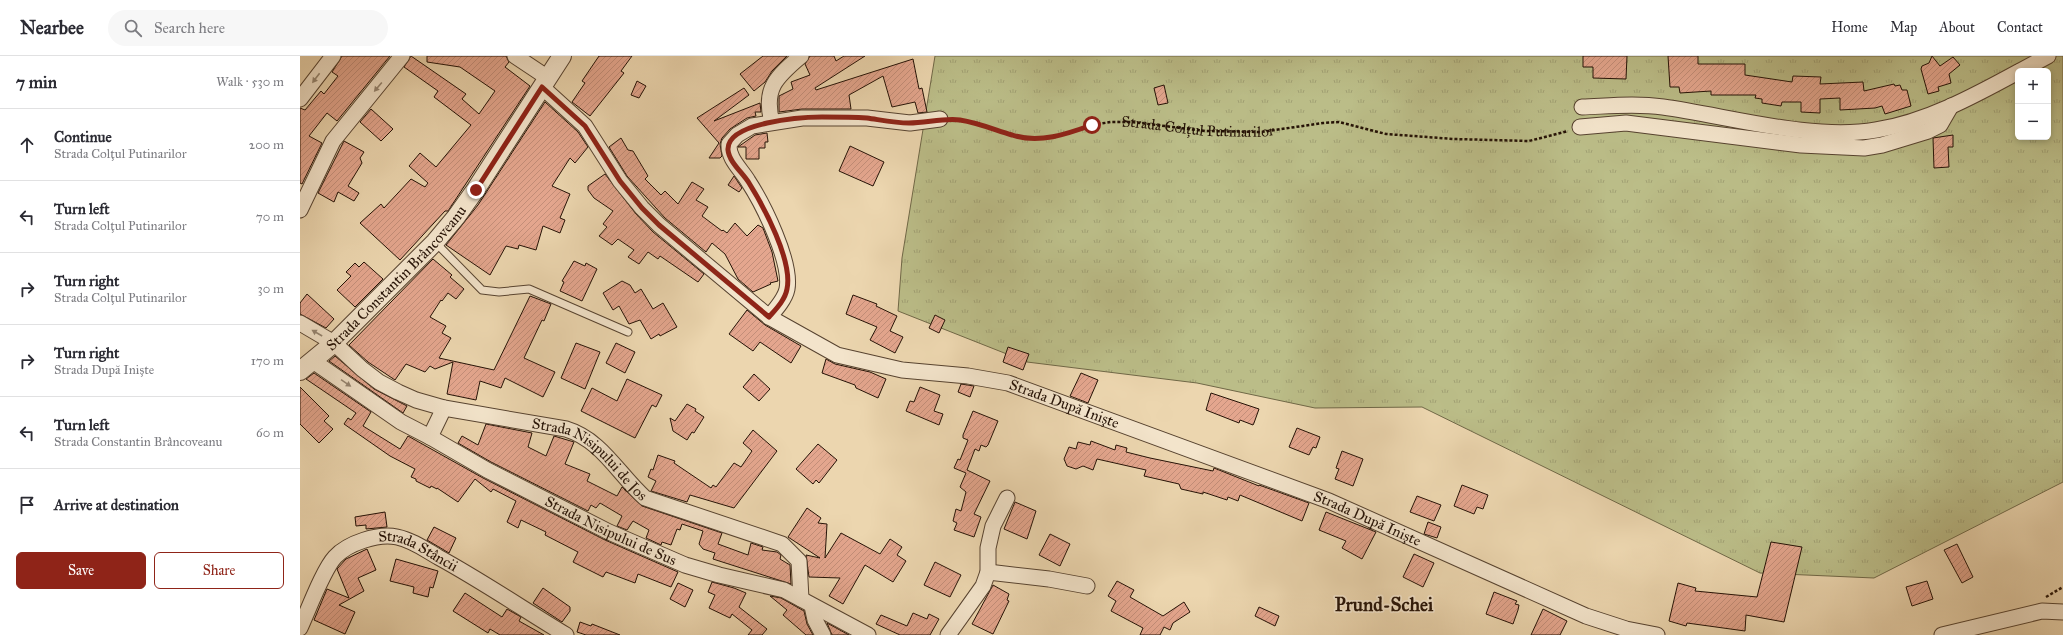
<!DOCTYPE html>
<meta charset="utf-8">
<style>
:root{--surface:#fff;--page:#f7f7f7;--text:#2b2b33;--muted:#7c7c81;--line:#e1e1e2;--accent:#8f2418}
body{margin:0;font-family:"IM FELL Great Primer",serif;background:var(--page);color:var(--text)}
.controls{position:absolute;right:12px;top:12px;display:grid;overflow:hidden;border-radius:6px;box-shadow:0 2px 6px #0003}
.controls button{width:36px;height:36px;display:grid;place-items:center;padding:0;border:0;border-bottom:1px solid var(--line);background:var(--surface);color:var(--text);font:20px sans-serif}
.stop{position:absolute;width:12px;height:12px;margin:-9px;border:3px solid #8f2418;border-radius:50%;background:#fff}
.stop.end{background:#8f2418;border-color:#fff;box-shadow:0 1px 4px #0008}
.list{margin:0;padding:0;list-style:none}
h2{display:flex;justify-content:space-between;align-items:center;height:52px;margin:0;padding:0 16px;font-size:17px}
h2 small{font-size:13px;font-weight:400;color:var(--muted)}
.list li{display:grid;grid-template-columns:26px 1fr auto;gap:12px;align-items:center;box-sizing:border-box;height:72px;padding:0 16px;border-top:1px solid var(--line)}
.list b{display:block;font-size:15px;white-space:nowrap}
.list p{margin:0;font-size:13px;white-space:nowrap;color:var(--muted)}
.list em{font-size:13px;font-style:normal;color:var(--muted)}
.actions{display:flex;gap:8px;padding:12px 16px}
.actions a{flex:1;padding:9px 0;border:1px solid var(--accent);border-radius:6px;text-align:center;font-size:14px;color:var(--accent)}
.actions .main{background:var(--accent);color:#fff}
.icon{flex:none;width:22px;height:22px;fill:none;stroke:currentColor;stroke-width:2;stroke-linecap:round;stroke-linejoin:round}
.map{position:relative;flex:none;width:1763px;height:579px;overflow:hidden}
header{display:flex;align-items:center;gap:24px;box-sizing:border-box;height:56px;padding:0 20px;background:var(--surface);border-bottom:1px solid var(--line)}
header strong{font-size:19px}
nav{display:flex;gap:22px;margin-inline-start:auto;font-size:14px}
.search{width:280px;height:36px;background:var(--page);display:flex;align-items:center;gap:10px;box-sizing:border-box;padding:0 14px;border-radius:22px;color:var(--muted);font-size:15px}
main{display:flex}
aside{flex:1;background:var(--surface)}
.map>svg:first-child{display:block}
</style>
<header>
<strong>Nearbee</strong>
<div class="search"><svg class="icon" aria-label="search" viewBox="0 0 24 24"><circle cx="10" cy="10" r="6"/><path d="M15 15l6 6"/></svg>Search here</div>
<nav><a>Home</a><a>Map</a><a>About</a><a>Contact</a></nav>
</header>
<main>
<aside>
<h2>7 min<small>Walk · 530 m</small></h2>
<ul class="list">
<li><svg class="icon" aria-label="ahead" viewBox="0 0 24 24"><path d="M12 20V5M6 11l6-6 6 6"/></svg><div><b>Continue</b><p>Strada Colțul Putinarilor</p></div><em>200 m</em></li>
<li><svg class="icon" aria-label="left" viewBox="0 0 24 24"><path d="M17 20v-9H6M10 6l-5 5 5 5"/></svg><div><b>Turn left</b><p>Strada Colțul Putinarilor</p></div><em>70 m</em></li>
<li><svg class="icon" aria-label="right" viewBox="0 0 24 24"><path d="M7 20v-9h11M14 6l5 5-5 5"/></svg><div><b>Turn right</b><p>Strada Colțul Putinarilor</p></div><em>30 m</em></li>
<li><svg class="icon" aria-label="right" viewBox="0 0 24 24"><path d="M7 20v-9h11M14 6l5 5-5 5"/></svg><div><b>Turn right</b><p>Strada După Iniște</p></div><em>170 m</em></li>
<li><svg class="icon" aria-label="left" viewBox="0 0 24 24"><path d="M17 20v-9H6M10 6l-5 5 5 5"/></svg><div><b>Turn left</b><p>Strada Constantin Brâncoveanu</p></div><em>60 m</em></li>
<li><svg class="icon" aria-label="arrive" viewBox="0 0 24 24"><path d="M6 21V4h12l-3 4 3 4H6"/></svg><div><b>Arrive at destination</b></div></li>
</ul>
<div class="actions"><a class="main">Save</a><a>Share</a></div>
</aside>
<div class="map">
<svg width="1763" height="579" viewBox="0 0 1763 579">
<defs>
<pattern id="grass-tufts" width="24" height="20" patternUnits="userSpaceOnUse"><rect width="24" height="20" fill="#bbbd88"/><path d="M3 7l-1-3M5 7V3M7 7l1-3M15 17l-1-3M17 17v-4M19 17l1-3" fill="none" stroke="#a1a174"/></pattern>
<pattern id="building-hatch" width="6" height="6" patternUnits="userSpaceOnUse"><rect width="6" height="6" fill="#e4a68e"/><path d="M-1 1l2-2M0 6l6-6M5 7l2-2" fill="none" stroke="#c38e79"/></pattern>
</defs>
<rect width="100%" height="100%" fill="#ecd6af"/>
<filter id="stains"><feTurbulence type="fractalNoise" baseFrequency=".005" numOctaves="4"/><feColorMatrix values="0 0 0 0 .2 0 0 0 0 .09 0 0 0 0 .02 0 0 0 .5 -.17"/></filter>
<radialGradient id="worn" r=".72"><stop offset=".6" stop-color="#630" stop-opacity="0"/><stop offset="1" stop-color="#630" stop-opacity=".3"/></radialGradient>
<path fill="url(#grass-tufts)" stroke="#706847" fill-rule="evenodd" d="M635 0H1763V426L1574 522 1460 517 1122 351 1015 352 897 327 727 306 598 255 602 202ZM1718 15H1748V81H1718Z"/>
<path fill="url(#building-hatch)" stroke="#251206" d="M42 0H90L37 65 27 57 9 80 22 87 2 128 0 127V52L5 54 21 35 24 38 38 20 32 16Z
M111 0 166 38 162 43 179 58 195 35 160 11 127 6V0H206L209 6 205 11 230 30 148 155H145L100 204 60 167 81 148 84 152 111 123 125 131 128 127 109 110 120 97 136 111 171 69 134 41 138 35 104 11Z
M299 0H332L321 15 324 17 290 60 272 46 285 27 282 25Z
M463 0H487L472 15 465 26 454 35 440 18Z
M510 0H534L536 5 544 0H565L515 32 516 34 613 3 619 33 622 32 627 56 618 57 615 46 592 51 583 20 549 39 551 53H502L479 56V40L493 33 491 26 510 19 505 8Z
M1283 0H1327L1326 23 1293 22V11H1283Z
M1368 0H1398V8H1445V19L1492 26 1493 20 1521 21 1520 28 1563 26 1564 35 1594 28 1595 30 1600 29 1602 34H1607L1611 50 1585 58 1582 50 1575 52 1540 54V42L1520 43V57L1501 56V46H1482L1481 50 1462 47V43L1455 42 1456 39H1411V35L1380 37 1379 31H1370Z
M1632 0 1640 10 1653 1 1660 9 1649 18 1651 27 1638 31 1639 35 1628 38 1621 13 1622 10 1629 7Z
M337 25 346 30 339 42 331 39Z
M864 29 868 47 858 49 854 32Z
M444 32 449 39 414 65 460 47 461 56H455L456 60 447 62 430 73 422 82 420 88 422 100 420 102H409L419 87 397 62Z
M245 46 278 76 288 91 275 107 270 102 252 130 270 138 260 162 265 164 260 177 243 170 236 194 219 189 218 193 206 190 190 219 146 189 178 149Z
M71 53 93 73 81 85 60 66Z
M467 77 468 86H465V92H459V103H446V91H438L455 79Z
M1653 79V91H1648L1649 111 1634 112 1633 82Z
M321 82 328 94 333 95 348 120 345 123 361 139 365 135 378 148 392 126 404 133 396 144 408 151 402 160 422 175 423 174 427 177 435 167 447 180 458 169 463 172 472 196 478 225 470 227 471 228 453 236 438 223 425 198 412 187 406 196 365 162 327 120 309 91Z
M44 85 64 96 60 102 62 107 48 130 59 137 54 145 38 136 34 146 18 137Z
M550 90 584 106 573 130 539 115Z
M305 118 336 158 353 176 404 218 398 226 360 200 358 203 348 196 339 208 328 201 334 194 318 183 312 189 299 180 307 171 303 168 313 155 294 142 288 134V130Z
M434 120 442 132 439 136 428 129Z
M133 203 152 219 150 221 164 233 156 243 148 237 142 245 141 244 130 261 146 270 142 277 151 282 139 302 194 314 230 240 251 248 244 265 242 264 224 302 255 316 243 341 205 322 201 332 180 325 176 344 147 338 153 306 135 313 130 310 125 316 106 308 95 324 68 306 49 289Z
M274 205 285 210 286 207 297 213 282 245 260 235 264 226 262 225Z
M64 206 83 223 55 251 37 234 51 220 46 216 55 207 59 211Z
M322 225 330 229 335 237 341 233 353 253 363 247 377 271 360 280 359 278 351 283 340 264 329 268 319 250 313 254 303 237Z
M7 238 34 263 26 272 0 258V247Z
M553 239 577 248 576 250 597 260 590 275 603 281 595 297 570 284 577 271 546 258Z
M447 254 465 269 501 290 491 307 460 286 453 295 429 278Z
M635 259 645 264 639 277 629 272Z
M276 287 300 296 285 333 261 322Z
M316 287 335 296 325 317 306 307Z
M708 291 729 298 723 314 703 306Z
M35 300 74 333 107 350 103 357 29 305Z
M526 303 535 308 570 316 586 323 578 342 556 332 555 329 522 317Z
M14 317 71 356 63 370 100 393 108 380 183 422 305 484 378 516 371 531 338 518 335 527 306 516 303 521 273 506 278 496 245 479 246 476 221 464 218 472 207 466 216 445 193 433 191 436 175 423 158 446 137 432V433L131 430 130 432 116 425V423L111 421 115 413 90 400 44 368 48 362 51 364 56 357 6 323Z
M781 317 798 324 788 347 770 340Z
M454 318 470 333 459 345 443 331Z
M327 323 362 339 356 351 352 349 335 382 281 355 292 332 317 345Z
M661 328 674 330 670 341 658 336Z
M0 331 29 360 24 365 33 373 19 387 0 368Z
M620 331 640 339 634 355 643 358 639 369 606 355 610 345 614 346Z
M911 337 959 353 954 367 953 369 940 364 939 367 906 354Z
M387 348 396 353 395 355 404 361 394 377 392 376 387 384 373 375 370 362 375 365Z
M673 355 698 365 688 389 686 391 681 389 679 395 675 393 667 414 690 425 674 458 681 461 674 481 654 474 657 467 653 465 656 453 661 455 666 436 660 431 666 417 654 412 658 403 660 404 668 384 663 382V379Z
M186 368 232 377 228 391 246 400 254 380 274 386 265 408 290 418 287 425 317 440 322 431 342 450 422 477 418 488 448 499 451 487 463 491 462 494 477 496 481 499 480 503 490 509 491 528 413 503 415 497 403 493 399 488 403 475 382 468 380 474 377 473 371 489 362 486 361 489 346 482 349 474 333 465 327 474 317 470 322 460 300 447 296 452 291 449 288 455 191 406 158 387 162 380 178 389Z
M997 372 1020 381 1016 392 1013 391 1009 399 989 391Z
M453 374 477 395 434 452 390 439 387 446 351 435 356 425 348 421 351 413 353 414 358 399 375 405 374 407 411 432 413 429 416 431 434 407 441 411 452 395 443 387Z
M791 385 815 394 816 389 827 392 826 396 850 402 913 415 914 412 959 430V429L1009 447 1002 465 940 439 938 445 928 441 927 444 903 436V438L881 433 879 428 844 420 846 414 828 410 797 403 793 414 783 410 776 413 767 410 764 403 769 391 776 393 778 386 790 389Z
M518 388 537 404 519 427 516 424 513 428 496 413Z
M1042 395 1063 403 1053 430 1035 423 1039 413 1036 412Z
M1162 429 1188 439 1183 453 1177 451 1174 458 1154 450Z
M1117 440 1141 449 1134 465 1110 456Z
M715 446 736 455 727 483 704 473Z
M507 452 521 462 518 467 527 468 525 502 541 477 580 498 590 483 602 491 597 499 606 505 593 526 565 509 543 548 529 540 540 522 509 521 506 499 520 502 488 481Z
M85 456 87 471 66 473V469L56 470 55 461Z
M1026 456 1076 476 1062 503 1042 492 1046 485 1019 474Z
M1128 466 1141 471 1137 482 1124 478Z
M134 471 156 482 149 497 127 484Z
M750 478 770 488 760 510 739 499Z
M1471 486 1502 491 1484 566 1446 559 1445 575 1387 567 1386 570 1369 565 1378 527 1396 532 1395 535 1457 541Z
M1657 488 1673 521 1662 527 1644 494Z
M67 493 76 514 58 522 64 535 39 549 55 556 45 578 14 564 27 533 49 542 37 513 46 503Z
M1114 498 1134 507 1123 531 1103 521Z
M96 503 138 515 133 532 130 531 128 541 113 537 114 531 90 525Z
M635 506 661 519 650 541 624 529Z
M817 525 834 534 830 541 863 560 884 546 890 556 873 567 870 574 864 571 860 579H840L843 572 811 555 816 545 808 540Z
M1627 525 1633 543 1612 550 1606 531Z
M412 526 434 532 446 537 439 551 467 573 462 579H448L452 574 432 558 430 562 409 552 415 539 408 536Z
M378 527 393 534 385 551 370 543Z
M693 529 709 538 707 544 709 545 693 578 672 568Z
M243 532 270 551V555L262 566 233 547Z
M1194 536 1217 545 1215 548 1219 549 1218 554 1213 568 1186 558Z
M165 537 202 561 207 553 221 561 219 565 244 579H200L190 573 188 577 153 555Z
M470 540 481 542 504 555 507 568 513 579H506L483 559 487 554Z
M959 551 979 560 975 570 955 560Z
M1243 553 1267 565 1260 579H1231Z
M613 557 627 563 629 558 639 563 630 579H600L576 568 581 559 607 570Z
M280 566 291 570 292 568 320 579H286L277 576Z
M527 567 549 579H532Z"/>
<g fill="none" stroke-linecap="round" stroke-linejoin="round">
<g stroke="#574330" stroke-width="9">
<path id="service" d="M136 187 182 234 199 236 229 233 328 276"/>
</g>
<g stroke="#574330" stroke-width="17">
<g id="minor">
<path d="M215 0 248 22"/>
<path d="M1720 15 1748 0"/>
<path id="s2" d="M242 31 285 70 320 125 342 152 359 169 469 261 537 299 602 314 668 320 708 327 1029 445 1286 560 1326 573 1357 579"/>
<path d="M0 43 33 0"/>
<path d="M1282 51C1309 50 1336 47 1363 51 1428 60 1512 85 1576 74 1626 66 1674 40 1718 16"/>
<path d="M472 66C463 33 476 21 501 0"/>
<path d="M1280 71 1326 67 1501 89 1564 92 1582 89 1628 75 1640 69 1651 50"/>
<path d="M0 154 33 85 102 0"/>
<path d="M469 261C476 253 485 243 487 233 492 206 463 148 448 125 441 113 428 103 429 88L437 79 452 70 502 62H567L610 67 640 63"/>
<path id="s3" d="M0 267 34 287 62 313 79 326 98 336 116 344 144 352 266 373C302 384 318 418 345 442L482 488 499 505 501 543"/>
<path d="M13 305 101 366 130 381"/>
<path id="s4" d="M144 352 130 381 187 414 309 476 385 509 419 519 484 534 568 579"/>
<path d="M688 516 749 523 787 530"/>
<path d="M512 550 515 564 523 579"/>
<path id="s5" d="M0 572C8 555 23 514 35 501 48 487 78 477 97 481 112 484 126 494 138 501 182 525 223 553 266 579"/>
<path d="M648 579 683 530 688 516V492L693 470 707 442"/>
<path d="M1642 579 1742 555 1763 556"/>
</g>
</g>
<g stroke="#574330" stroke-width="20">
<g id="tertiary">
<path id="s6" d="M0 315 34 287 135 186 156 161 176 133 262 0"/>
</g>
</g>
<g stroke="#251206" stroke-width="2.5" stroke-dasharray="3 2" stroke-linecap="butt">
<path id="s1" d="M652 64 677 67 714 80 735 82 755 81 792 69 811 66H832L905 75 961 76 1023 67 1039 66 1086 78 1154 83 1229 85 1268 75"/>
<path d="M1746 541 1763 531"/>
</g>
<use href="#service" stroke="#f3e4cb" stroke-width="7"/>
<use href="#minor" stroke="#f3e4cb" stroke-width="15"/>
<use href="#tertiary" stroke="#f3e4cb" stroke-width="18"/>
</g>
<defs><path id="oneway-solid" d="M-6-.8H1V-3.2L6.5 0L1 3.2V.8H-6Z"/></defs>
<g fill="#968672">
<use href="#oneway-solid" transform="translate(16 22) rotate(127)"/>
<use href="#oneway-solid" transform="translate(78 31) rotate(130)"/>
<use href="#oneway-solid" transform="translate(17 277) rotate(-150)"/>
<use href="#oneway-solid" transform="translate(46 327) rotate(34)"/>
</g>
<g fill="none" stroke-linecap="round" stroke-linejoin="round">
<path stroke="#8f2418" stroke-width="5" d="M176 134 242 31 285 70 320 125 342 152 359 169 469 261C476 253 485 244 487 233 493 205 464 151 449 127 443 117 429 106 428 94 426 66 503 61 522 61 537 61 552 61 567 62 581 64 595 67 609 67 626 67 643 62 660 64 679 67 695 74 712 79 739 88 767 78 792 69"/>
</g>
<g text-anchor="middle" stroke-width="3.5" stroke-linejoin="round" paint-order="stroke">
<g font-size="15" fill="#251206" stroke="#f3e4cb">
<text dy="5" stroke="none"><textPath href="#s1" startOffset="251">Strada Colțul Putinarilor</textPath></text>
<text dy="5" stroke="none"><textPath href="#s6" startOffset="134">Strada Constantin Brâncoveanu</textPath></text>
<text dy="5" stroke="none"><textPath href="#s2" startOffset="637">Strada După Iniște</textPath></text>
<text dy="5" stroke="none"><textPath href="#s3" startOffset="329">Strada Nisipului de Jos</textPath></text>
<text dy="5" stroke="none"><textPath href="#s2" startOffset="961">Strada După Iniște</textPath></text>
<text dy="5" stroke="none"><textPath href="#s4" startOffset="236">Strada Nisipului de Sus</textPath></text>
<text dy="5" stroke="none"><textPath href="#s5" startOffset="171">Strada Stâncii</textPath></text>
</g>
<g font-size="19" font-weight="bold" fill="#251206" stroke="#f3e4cb">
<text x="1084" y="555">Prund-Schei</text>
</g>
</g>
<rect width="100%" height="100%" filter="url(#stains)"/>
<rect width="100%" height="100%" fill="url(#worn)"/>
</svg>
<div class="controls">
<button>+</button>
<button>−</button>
</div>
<div class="stop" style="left:792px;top:69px"></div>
<div class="stop end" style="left:176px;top:134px"></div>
</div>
</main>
